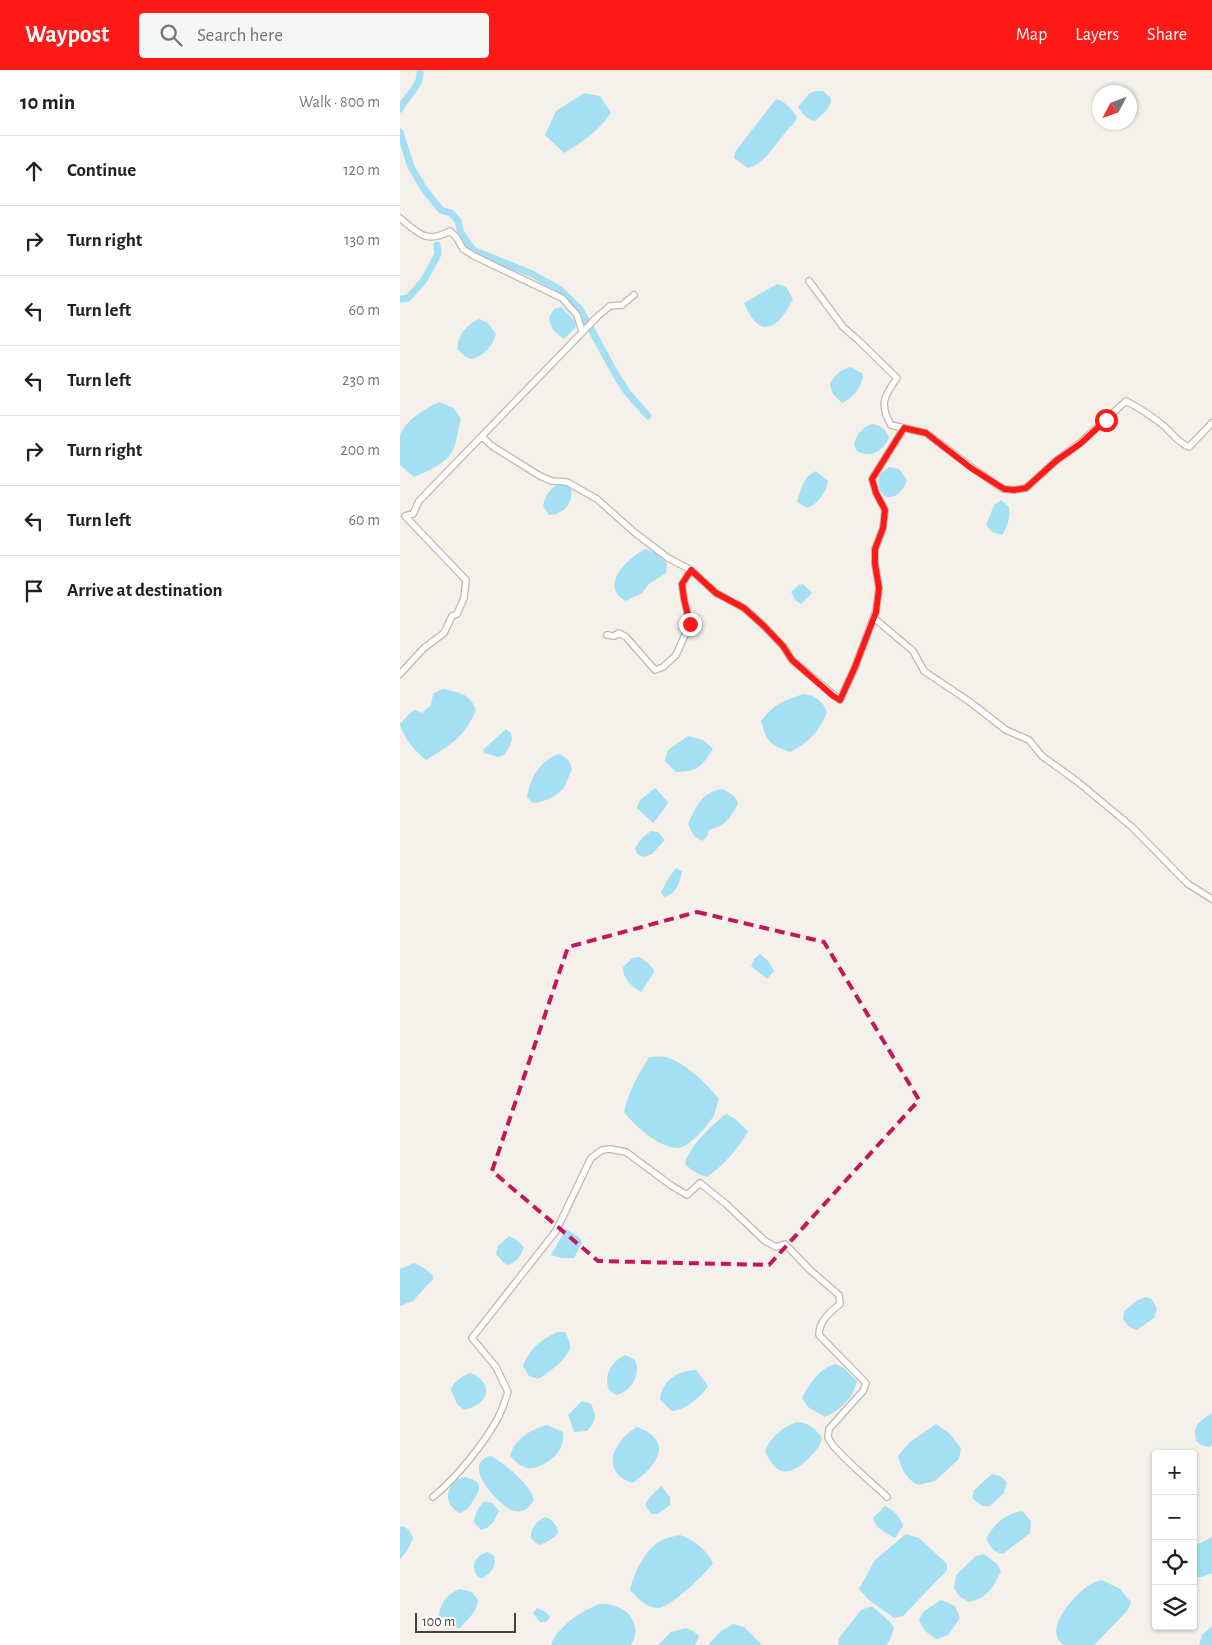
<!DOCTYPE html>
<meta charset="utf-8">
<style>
:root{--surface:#fff;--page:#f6f6f6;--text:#202124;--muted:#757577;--line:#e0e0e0;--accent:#ff1917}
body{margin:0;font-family:"Alegreya Sans",sans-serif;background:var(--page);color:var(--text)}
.controls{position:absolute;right:15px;bottom:15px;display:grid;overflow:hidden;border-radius:5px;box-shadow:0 1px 4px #0004}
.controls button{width:45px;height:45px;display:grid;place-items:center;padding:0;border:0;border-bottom:1px solid var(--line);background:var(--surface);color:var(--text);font:25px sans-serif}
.compass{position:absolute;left:692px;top:15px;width:45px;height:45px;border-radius:50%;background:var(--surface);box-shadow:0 1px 4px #0004;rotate:229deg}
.scale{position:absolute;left:15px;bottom:12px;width:101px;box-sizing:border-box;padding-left:5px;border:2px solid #4a4037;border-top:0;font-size:14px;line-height:18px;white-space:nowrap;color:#4a4037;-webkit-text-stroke:4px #fff;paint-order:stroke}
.stop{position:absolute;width:15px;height:15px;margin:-11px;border:4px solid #ff1917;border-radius:50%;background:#fff}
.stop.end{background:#ff1917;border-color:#fff;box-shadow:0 1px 5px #0008}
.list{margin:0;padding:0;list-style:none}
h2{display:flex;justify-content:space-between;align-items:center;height:65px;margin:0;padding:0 20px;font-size:21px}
h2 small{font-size:16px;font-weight:400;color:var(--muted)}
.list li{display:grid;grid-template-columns:32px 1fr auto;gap:15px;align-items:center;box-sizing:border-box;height:70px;padding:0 20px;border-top:1px solid var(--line)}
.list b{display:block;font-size:19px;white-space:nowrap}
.list em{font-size:16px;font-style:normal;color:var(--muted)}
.icon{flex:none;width:28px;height:28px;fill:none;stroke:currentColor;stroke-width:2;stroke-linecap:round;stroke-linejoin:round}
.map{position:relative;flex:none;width:812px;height:1575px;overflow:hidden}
header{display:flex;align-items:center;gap:30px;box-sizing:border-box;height:70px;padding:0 25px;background:var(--accent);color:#fff}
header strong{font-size:24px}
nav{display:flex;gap:28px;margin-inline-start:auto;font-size:18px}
.search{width:350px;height:45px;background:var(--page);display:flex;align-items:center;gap:12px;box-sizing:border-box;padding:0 18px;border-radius:5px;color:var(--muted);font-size:19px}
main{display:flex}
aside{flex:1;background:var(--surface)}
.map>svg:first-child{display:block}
</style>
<header>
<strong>Waypost</strong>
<div class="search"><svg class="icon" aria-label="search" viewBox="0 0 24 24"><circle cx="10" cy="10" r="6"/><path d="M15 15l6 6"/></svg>Search here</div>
<nav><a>Map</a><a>Layers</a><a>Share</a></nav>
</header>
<main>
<aside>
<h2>10 min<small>Walk · 800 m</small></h2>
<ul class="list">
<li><svg class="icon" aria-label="ahead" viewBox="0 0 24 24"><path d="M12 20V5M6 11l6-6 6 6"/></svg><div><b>Continue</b></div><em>120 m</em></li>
<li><svg class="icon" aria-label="right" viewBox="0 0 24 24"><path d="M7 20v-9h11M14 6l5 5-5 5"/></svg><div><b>Turn right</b></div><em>130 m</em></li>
<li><svg class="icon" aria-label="left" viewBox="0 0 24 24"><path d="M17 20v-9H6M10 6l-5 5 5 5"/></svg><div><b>Turn left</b></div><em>60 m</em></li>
<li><svg class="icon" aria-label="left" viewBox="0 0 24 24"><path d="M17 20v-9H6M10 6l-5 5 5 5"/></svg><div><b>Turn left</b></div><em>230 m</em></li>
<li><svg class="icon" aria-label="right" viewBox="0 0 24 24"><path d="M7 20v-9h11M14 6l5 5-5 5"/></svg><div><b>Turn right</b></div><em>200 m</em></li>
<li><svg class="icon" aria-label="left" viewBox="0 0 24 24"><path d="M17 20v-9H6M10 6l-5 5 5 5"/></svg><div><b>Turn left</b></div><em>60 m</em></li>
<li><svg class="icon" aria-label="arrive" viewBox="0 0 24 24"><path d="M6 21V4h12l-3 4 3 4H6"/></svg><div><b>Arrive at destination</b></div></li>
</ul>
</aside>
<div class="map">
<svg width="812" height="1575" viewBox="0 0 812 1575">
<rect width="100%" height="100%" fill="#f6f0ea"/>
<path fill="#a4dff4" d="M415 21H423L431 28C432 38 422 44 415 51 407 50 403 44 398 37L409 24Z
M184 23 200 26 211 43C198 61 183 72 164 83L145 65 156 41Z
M376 29C386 32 391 38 397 47 393 57 391 55 385 63 375 75 364 94 348 98L334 88 335 82Z
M377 214 386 217 393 229C378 259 360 271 344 233Z
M161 237 174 250 176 257 164 269C155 263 150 258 149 247L154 239Z
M79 249 88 253 96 264C92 277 85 285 72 289L66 287 58 280C56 267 67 254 79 249Z
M451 297 463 304C463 316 453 328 442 333L433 324 430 315C433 306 441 299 451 297Z
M39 332 54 338 61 349C58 359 57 371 53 380 46 394 28 401 14 407L0 395C0 386 0 374 0 366 5 350 25 339 39 332Z
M471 354C480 354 487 360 489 368 482 381 471 389 457 381L454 375C456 365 462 358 471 354Z
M489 397 499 399 507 410C499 434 475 433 479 405Z
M416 401 428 411C425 424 419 433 407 438L397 432C401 419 403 407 416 401Z
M161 414 170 417C176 431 163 445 149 445L143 436C146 425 149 417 161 414Z
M601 430 609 437C610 448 608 456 602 465L592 462 586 455 594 435Z
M245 479C255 481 261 487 267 494L266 503 249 514 242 523 226 531C198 516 228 488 245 479Z
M403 514 412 523 401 534 396 531 391 522 399 515Z
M42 619C58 622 70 623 76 640 64 668 50 675 26 690 15 681 3 668 0 654L10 643 15 640 22 643 31 635 33 624Z
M404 624C416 626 423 631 427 642 420 661 408 673 390 682 369 674 367 672 361 651 374 634 384 630 404 624Z
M106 659 111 663 112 669 110 676 104 685 98 687 84 683 83 680Z
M288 666 303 670 313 679C301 697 299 701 276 702L265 691 268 680Z
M159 684C168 688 170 691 172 700 168 706 167 714 163 719 155 727 144 732 133 733L127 727C130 708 140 690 159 684Z
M255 718 268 732 265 738 253 753 237 738 240 730Z
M323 719 334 726 338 733C336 740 327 752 320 756 315 758 312 758 308 761V765L302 771 294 766 288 754C296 737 302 721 323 719Z
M251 761 258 762 265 770 252 784 243 787 237 784 235 778 242 768Z
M276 798 282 801C280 812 277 824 264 827L261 822 268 809Z
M360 884 368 891 374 901 367 909 351 896 354 889Z
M240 887 250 895 254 900 253 904 241 922C231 916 223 909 223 897L232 888Z
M249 987C254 987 261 986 266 987 286 993 306 1013 319 1029 317 1034 316 1042 313 1047 307 1056 289 1077 279 1078 260 1079 235 1056 224 1042 229 1021 238 1005 249 987Z
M326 1044 334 1048 348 1061C339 1078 323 1096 307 1107 299 1105 291 1100 285 1094 288 1077 313 1054 326 1044Z
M166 1159 180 1168 182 1173 174 1188H162L151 1185Z
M109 1166 117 1170 124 1177C121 1186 117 1191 109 1195L104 1193 96 1184 98 1176Z
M14 1193C22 1196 27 1200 33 1206V1209L13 1231 0 1236V1199Z
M746 1227 752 1229 757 1239 754 1248 737 1260 729 1257 723 1249 724 1241 738 1230Z
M157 1262H165C167 1267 171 1272 170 1278 167 1290 148 1303 138 1309L129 1306 123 1296C131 1277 140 1271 157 1262Z
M225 1285 235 1290C242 1304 231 1322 216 1325L209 1320C203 1305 212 1291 225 1285Z
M435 1294 444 1298 457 1311C452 1330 441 1339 425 1347L408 1337 402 1328C408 1315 420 1298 435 1294Z
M296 1300 308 1316C302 1326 284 1341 272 1341L260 1330C262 1310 277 1301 296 1300Z
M70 1303C76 1304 79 1307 83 1312 93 1326 77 1338 64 1340L57 1334 51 1320C54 1311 61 1307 70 1303Z
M182 1331 191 1334C197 1346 196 1351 187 1361L174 1362 168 1345Z
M812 1343V1375L810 1377 801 1375 796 1371C792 1355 800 1351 812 1343Z
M397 1352C409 1353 415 1358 422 1368 420 1378 414 1382 407 1390 388 1407 376 1406 365 1381 371 1367 382 1357 397 1352Z
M536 1354 549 1363 561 1378 559 1389 535 1411 518 1415C506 1409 501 1398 498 1386L510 1372Z
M147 1355 163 1362C163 1366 163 1371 162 1374 159 1387 139 1400 127 1398 119 1396 115 1391 110 1386 114 1369 132 1359 147 1355Z
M237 1357C275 1371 257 1396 233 1413 199 1402 213 1371 237 1357Z
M91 1386C104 1393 131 1415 134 1430 129 1437 124 1443 115 1441 101 1439 58 1393 91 1386Z
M592 1404 600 1406 607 1412 604 1423 590 1436H582L572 1428 574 1420Z
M65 1407C80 1411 83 1416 74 1429 70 1435 68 1441 60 1443 41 1435 46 1409 65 1407Z
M261 1416 270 1427V1435L258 1444H251L245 1435 249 1428Z
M85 1431 92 1433 99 1441C95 1450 91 1458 81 1460L74 1452C75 1443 79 1436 85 1431Z
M485 1436C494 1440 500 1447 503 1456L495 1468C486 1463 476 1459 473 1448Z
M622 1441 631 1451 630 1463 603 1484C594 1483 590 1476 586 1469 594 1454 605 1444 622 1441Z
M145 1447C152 1449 158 1456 158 1463L153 1468 141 1475 136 1473 131 1468C130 1457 137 1452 145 1447Z
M3 1456 9 1460 13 1468 7 1481 0 1489V1457Z
M506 1464 519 1468 547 1494V1500L503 1546 494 1548 469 1530 459 1519 475 1490Z
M280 1465C294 1470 306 1479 313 1493 307 1503 270 1537 259 1538 247 1539 238 1528 230 1520 235 1501 245 1478 264 1469 269 1467 275 1466 280 1465Z
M812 1467V1503C806 1505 799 1510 793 1505V1477Z
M88 1482 94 1486C97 1496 91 1503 83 1508H80C69 1499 74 1485 88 1482Z
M584 1484 597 1494 601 1501C594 1516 587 1529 569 1532L559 1526 554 1518 556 1505 576 1486Z
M702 1510 720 1519 731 1532 728 1540 694 1575H664C662 1573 660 1572 658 1569 649 1552 677 1522 691 1514 694 1512 698 1511 702 1510Z
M60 1519 72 1522 78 1530C77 1542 67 1550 60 1558L45 1559C32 1544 43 1525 60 1519Z
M541 1530 555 1536 560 1548 548 1565 537 1569C528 1565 522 1559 519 1549L524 1541Z
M199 1534C204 1534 210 1534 215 1536 233 1541 241 1560 231 1575H151C158 1556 180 1542 199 1534Z
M472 1536 491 1553 494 1558 490 1570 486 1575H438L439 1568 461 1540Z
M137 1538 146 1542 150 1547 146 1552H140L133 1543Z
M333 1554 344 1557 362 1575H308L320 1562Z
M812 1556V1575H799L802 1565Z
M286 1558 293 1561 299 1566 295 1575H258L271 1562Z"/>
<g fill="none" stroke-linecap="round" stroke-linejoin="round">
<path stroke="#a4dff4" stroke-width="7" d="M0 39C6 26 22 16 20 0
M0 62 11 97 24 119 41 140 51 143 58 151 61 163 73 180 132 204 159 219 180 239 216 305 227 322 248 346
M0 229 8 228 24 210 38 184 37 175"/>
<g stroke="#c2b7ac" stroke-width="8">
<path id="street" d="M0 148C18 163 26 174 50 161L57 168 63 179 74 186 162 228 177 245 182 261
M409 211 443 257 458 270 497 308C484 326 479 334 491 355L526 363 571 397 603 419 614 420 626 418 657 390 680 373 726 331C739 338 752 346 764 356 772 363 778 373 789 377L812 353
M82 367 92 376 140 406 152 411 167 412 197 429 234 462 268 488 291 500 282 514 284 529 290 554 276 585 263 597 255 600 226 567 219 563 214 566 207 565
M291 500 316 523 344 538 364 556 383 576 392 590 440 630 455 597 476 541 479 518 475 494V479L483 458 485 440 476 423 472 409 504 358
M474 548 513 581 524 601 570 632 606 660 629 670 642 686 678 712 732 757 788 814 812 829
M0 604 24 578 44 563 52 546 57 544 64 528 66 510 5 446 13 444 19 431 198 246 210 236 222 235 234 225
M33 1427C57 1407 83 1375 98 1348 102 1340 105 1331 108 1322L96 1297 72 1268 156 1161 191 1088 202 1080 210 1079 226 1082 272 1116 287 1125 300 1113 326 1134 365 1171 376 1177 385 1174 410 1200 439 1225 440 1234C430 1242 419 1251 419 1265L466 1313 463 1321 429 1359C429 1361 428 1366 428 1367 431 1379 476 1416 487 1427"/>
</g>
<use href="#street" stroke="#fff" stroke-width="5.5"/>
</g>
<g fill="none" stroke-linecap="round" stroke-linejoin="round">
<path stroke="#ff1917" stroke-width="6" d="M290 554 284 529 282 514 291 500 316 523 344 538 364 556 383 576 392 590 433 626 440 630 455 597 476 542 479 518 475 494V479L483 458 485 440 476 423 472 409 504 358 526 363 571 398 604 419 614 420 626 418 657 390 680 374 706 350"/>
</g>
<path fill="none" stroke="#c2185b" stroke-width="4" stroke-dasharray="10 6" stroke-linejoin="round" d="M297 842 424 872 519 1030 369 1195 198 1191 92 1101 168 877Z"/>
</svg>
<div class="controls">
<button>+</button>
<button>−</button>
<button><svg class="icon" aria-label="locate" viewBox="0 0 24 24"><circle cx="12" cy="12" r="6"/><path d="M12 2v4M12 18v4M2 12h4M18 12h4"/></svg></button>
<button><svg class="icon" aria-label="layers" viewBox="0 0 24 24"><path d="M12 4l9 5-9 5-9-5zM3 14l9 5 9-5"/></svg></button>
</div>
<svg class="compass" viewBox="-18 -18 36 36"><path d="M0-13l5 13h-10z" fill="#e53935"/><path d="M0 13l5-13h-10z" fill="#757577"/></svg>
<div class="scale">100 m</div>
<div class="stop" style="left:706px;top:350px"></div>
<div class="stop end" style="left:290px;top:554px"></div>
</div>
</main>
